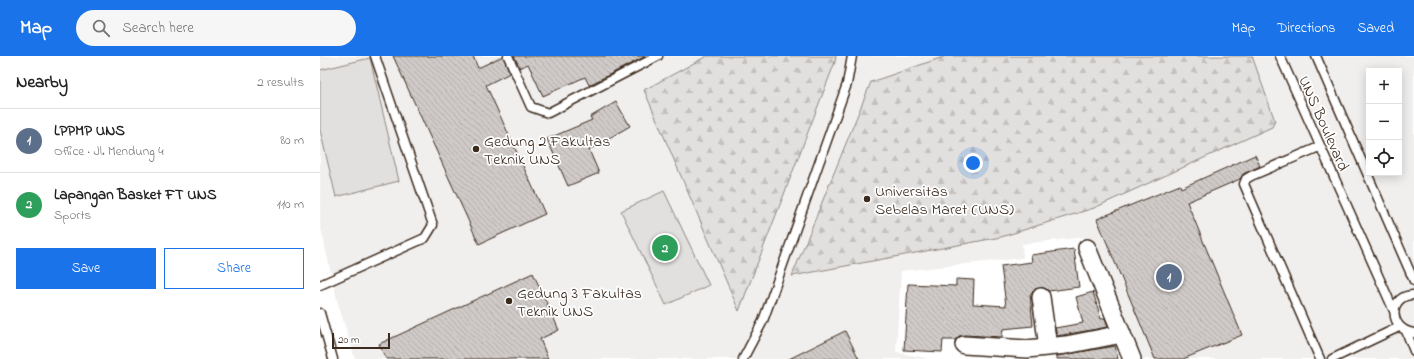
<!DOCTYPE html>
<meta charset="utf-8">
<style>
:root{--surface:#fff;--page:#f6f6f6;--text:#222;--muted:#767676;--line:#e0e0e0;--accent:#1a73e8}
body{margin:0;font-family:"Indie Flower",sans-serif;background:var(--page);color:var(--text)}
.controls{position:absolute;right:12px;top:12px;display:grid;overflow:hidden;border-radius:0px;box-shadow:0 2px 10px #0003}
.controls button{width:36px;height:36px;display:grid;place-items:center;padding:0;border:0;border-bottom:1px solid var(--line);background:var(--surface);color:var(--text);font:20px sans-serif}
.scale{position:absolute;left:12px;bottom:10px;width:58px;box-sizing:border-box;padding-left:4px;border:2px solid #3b2a1e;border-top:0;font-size:11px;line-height:14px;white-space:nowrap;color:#3b2a1e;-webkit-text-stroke:3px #fff;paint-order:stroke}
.you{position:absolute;left:653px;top:107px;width:14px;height:14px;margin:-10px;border:3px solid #fff;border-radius:50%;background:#1a73e8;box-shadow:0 0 0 6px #1a73e833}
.badge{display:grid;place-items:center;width:26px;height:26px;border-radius:50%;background:var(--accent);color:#fff;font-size:13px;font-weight:700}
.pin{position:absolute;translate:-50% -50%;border:2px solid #fff;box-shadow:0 1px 4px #0006}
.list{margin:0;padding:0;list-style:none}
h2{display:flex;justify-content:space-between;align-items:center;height:52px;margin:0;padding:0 16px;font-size:17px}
h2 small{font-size:13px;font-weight:400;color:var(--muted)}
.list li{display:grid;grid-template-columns:26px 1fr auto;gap:12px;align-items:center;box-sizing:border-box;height:64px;padding:0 16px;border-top:1px solid var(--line)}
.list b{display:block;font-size:15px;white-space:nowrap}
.list p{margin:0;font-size:13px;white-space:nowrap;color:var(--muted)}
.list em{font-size:13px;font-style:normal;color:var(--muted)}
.actions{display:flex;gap:8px;padding:12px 16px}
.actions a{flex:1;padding:9px 0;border:1px solid var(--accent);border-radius:0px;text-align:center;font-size:14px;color:var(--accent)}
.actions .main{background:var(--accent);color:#fff}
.icon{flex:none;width:22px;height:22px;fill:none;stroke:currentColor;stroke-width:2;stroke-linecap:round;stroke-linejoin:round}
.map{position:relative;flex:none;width:1094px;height:303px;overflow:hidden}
header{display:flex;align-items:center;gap:24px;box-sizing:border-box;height:56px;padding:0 20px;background:var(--accent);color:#fff}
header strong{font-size:19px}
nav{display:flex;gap:22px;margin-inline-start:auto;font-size:14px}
.search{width:280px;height:36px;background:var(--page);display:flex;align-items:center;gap:10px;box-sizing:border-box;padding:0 14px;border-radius:22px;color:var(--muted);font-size:15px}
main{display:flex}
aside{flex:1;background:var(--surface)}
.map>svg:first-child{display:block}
</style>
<header>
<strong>Map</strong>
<div class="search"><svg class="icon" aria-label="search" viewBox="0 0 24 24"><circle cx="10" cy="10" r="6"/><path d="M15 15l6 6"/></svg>Search here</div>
<nav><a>Map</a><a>Directions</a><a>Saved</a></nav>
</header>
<main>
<aside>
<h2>Nearby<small>2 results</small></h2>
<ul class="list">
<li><span class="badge" style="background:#5c6f8a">1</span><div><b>LPPMP UNS</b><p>Office · Jl. Mendung 4</p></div><em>80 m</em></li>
<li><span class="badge" style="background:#2e9e5b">2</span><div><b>Lapangan Basket FT UNS</b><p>Sports</p></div><em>110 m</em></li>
</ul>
<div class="actions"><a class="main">Save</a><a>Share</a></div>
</aside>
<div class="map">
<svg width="1094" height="303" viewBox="0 0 1094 303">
<defs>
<pattern id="forest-firs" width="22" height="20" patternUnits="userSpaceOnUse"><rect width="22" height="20" fill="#e2e0de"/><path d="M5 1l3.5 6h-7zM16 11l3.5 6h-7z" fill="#c3c0be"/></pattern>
<pattern id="building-back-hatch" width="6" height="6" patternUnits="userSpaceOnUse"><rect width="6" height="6" fill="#cfcac7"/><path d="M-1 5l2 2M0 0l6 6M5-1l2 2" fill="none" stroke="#b3aeaa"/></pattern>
</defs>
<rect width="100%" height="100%" fill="#fff"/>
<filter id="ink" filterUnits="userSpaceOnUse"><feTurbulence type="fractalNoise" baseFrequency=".025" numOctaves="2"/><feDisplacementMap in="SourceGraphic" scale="8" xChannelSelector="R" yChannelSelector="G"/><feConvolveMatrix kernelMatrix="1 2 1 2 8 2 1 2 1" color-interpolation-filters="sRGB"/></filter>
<g filter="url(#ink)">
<path fill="#f1efee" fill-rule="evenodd" d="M0 0H1094V303H815L766 181 702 188 703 202 581 215 576 296 610 303H35L17 244 0 168ZM1049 15H1079V117H1049Z"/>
<path fill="#e2e0de" stroke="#8e857e" d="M50 2 79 125 16 141 0 74V14Z
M344 135 389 229 346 249 301 155Z"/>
<path fill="url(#forest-firs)" stroke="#8e857e" d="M387 0H516L515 6 419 255 324 34Z
M626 0H932L955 65 952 71 774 152 681 181 472 220 551 26Z"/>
<path fill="url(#building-back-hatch)" stroke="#3b2a1e" d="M73 0H153L158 12 183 0 190 17 166 29 225 158 159 188Z
M194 0H326L269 29 265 21 223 40 208 8 200 12Z
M296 46 310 70 269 94 279 117 248 130 227 83 272 64 270 61Z
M935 99 940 110 923 118 920 123 867 146 922 279 863 303H835L777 163 860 129 861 132Z
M754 193 759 231 729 235 724 232 715 233 710 238 713 270 683 273 682 281 645 279 639 280 635 284H623L622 296 584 294 588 228 636 230V223L654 224 653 248 686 250 681 210 712 206 711 199Z
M213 217 239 274 220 283 228 303H66L59 288Z
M773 236 781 263 785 262 788 271 737 280 735 272 763 267 756 241Z
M525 275 539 303H469Z
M795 290 798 303H737V300Z"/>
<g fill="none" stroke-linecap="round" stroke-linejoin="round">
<g stroke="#3b2a1e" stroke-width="11">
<path id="lane" d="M188 0 211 51 228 57 338 0
M960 0 1074 255
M996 0 1094 225
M999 91 931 120 926 123 924 128 1000 303
M0 229 105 182 113 169 55 0
M1094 239C1069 238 1067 273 1094 277
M0 257 13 303
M1086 275 1094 295
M423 303 443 265 527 28 532 0
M1012 303 1079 271"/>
</g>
<g stroke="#3b2a1e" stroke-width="20">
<path id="street" d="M767 192 812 303
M721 241 728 291
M644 289 707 293 746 289 802 278"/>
</g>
<use href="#lane" stroke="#fff" stroke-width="8"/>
<use href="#street" stroke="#fff" stroke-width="17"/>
</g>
</g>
<g fill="#3b2a1e" stroke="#fff" stroke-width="1.5">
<circle cx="156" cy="93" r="4"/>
<circle cx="547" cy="143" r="4"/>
<circle cx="189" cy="245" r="4"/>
</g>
<g text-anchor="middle" stroke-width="3.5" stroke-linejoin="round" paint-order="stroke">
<g font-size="16" fill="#3b2a1e" stroke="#fff">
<text transform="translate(1005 67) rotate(66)" y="6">UNS Boulevard</text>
</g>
<g font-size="16" fill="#3b2a1e" stroke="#fff" text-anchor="start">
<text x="164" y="90">Gedung 2 Fakultas<tspan x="164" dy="18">Teknik UNS</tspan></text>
<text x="555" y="140">Universitas<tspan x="555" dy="18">Sebelas Maret (UNS)</tspan></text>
<text x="197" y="242">Gedung 3 Fakultas<tspan x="197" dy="18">Teknik UNS</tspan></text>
</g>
</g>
</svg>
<div class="controls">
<button>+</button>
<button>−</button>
<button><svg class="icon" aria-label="locate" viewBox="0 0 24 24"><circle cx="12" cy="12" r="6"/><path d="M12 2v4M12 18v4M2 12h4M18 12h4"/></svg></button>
</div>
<div class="scale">20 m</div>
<div class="you"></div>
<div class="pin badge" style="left:849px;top:221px;background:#5c6f8a">1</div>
<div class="pin badge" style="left:345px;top:192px;background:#2e9e5b">2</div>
</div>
</main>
